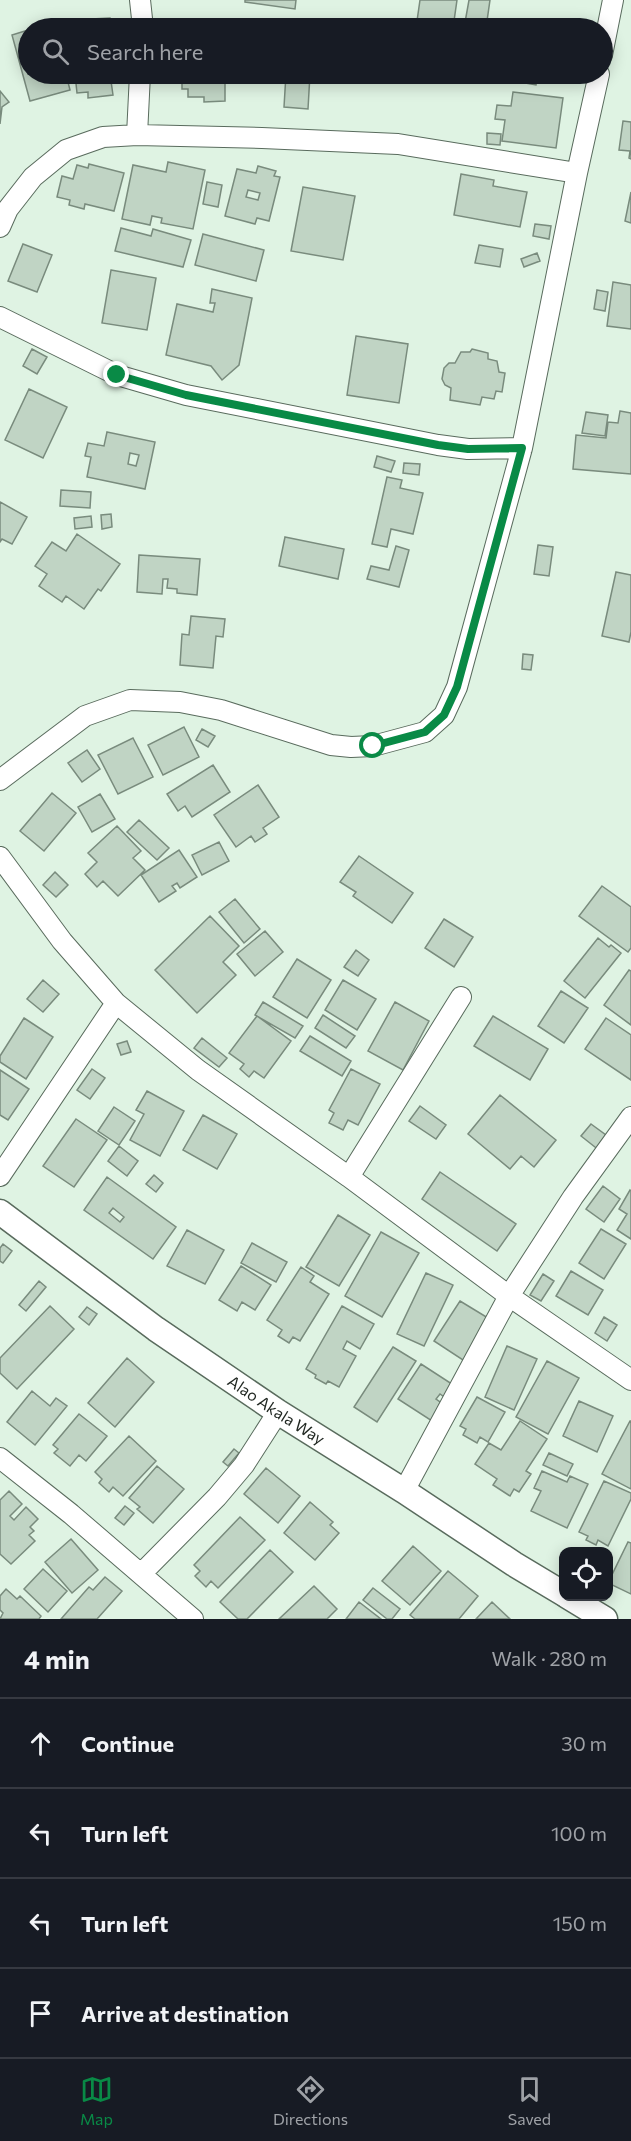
<!DOCTYPE html>
<meta charset="utf-8">
<style>
:root{--surface:#171b24;--page:#20242c;--text:#f1f3f6;--muted:#9ea1a6;--line:#363941;--accent:#098a46}
body{margin:0;font-family:Commissioner,sans-serif;background:var(--page);color:var(--text)}
.controls{position:absolute;right:18px;bottom:18px;display:grid;overflow:hidden;border-radius:12px;box-shadow:0 3px 15px #0003}
.controls button{width:54px;height:54px;display:grid;place-items:center;padding:0;border:0;border-bottom:2px solid var(--line);background:var(--surface);color:var(--text);font:30px sans-serif}
.stop{position:absolute;width:18px;height:18px;margin:-14px;border:4px solid #098a46;border-radius:50%;background:#fff}
.stop.end{background:#098a46;border-color:#fff;box-shadow:0 2px 6px #0008}
.list{margin:0;padding:0;list-style:none}
h2{display:flex;justify-content:space-between;align-items:center;height:78px;margin:0;padding:0 24px;font-size:26px}
h2 small{font-size:20px;font-weight:400;color:var(--muted)}
.list li{display:grid;grid-template-columns:39px 1fr auto;gap:18px;align-items:center;box-sizing:border-box;height:90px;padding:0 24px;border-top:2px solid var(--line)}
.list b{display:block;font-size:22px;white-space:nowrap}
.list em{font-size:20px;font-style:normal;color:var(--muted)}
.icon{flex:none;width:33px;height:33px;fill:none;stroke:currentColor;stroke-width:2;stroke-linecap:round;stroke-linejoin:round}
.map{position:relative;flex:none;width:631px;height:1619px;overflow:hidden}
.search{position:absolute;background:var(--surface);box-shadow:0 3px 15px #0003;left:18px;right:18px;top:18px;height:66px;display:flex;align-items:center;gap:15px;box-sizing:border-box;padding:0 21px;border-radius:33px;color:var(--muted);font-size:22px}
.sheet{height:438px;background:var(--surface)}
nav{display:flex;justify-content:space-around;align-items:center;box-sizing:border-box;height:84px;border-top:2px solid var(--line);background:var(--surface);font-size:16px;color:var(--muted)}
nav a{display:grid;justify-items:center;gap:3px}
nav .on{color:var(--accent)}
.map>svg:first-child{display:block}
</style>
<div class="map">
<svg width="631" height="1619" viewBox="0 0 631 1619">
<rect width="100%" height="100%" fill="#dff3e3"/>
<path fill="#c0d4c4" stroke="#798b7d" stroke-width="1.5" fill-rule="evenodd" d="M245 0H296L295 9 245 2Z
M420 0H457L453 28H416Z
M469 0H490L486 28H464Z
M110 18 111 28H72V20Z
M289 20 314 21 313 28H289Z
M28 30V74H66L70 90 30 101 12 35Z
M75 74H110L113 95 88 98V92L77 93Z
M182 74H225V101L204 102V97H188V89H182Z
M286 74H310L308 109 284 107Z
M497 74H538L536 85 496 78Z
M0 91 9 102 2 107 0 124Z
M513 92 563 98 556 148 502 141 505 120 495 119 497 105 511 106Z
M623 121 631 122V159L629 158 630 151 619 150Z
M487 133 501 134 500 145 487 144Z
M168 162 205 170 193 229 161 223 162 218 152 216 150 225 122 219 133 165 166 172Z
M89 164 124 173 114 211 85 204 84 209 69 205 70 200 57 197 62 176 73 179 77 165 88 168Z
M258 166 276 171 274 176 280 177 269 221 257 218 255 224 225 216 237 169 256 173ZM248 190 260 193 258 200 246 197Z
M461 174 494 180 493 186 527 192 520 227 454 215Z
M207 182 222 185 218 207 203 204Z
M303 187 355 196 343 260 291 251Z
M631 192V223L625 221Z
M535 224 551 226 549 239 533 236Z
M121 228 151 236 153 229 191 240 183 267 115 251Z
M203 234 264 250 256 281 195 265Z
M23 244 52 255 37 292 8 281Z
M479 245 503 249 500 267 475 263Z
M537 253 540 261 524 267 521 259Z
M111 270 156 278 147 330 102 323Z
M613 282 631 285V329L607 326Z
M212 289 252 298 239 365 222 380 211 366 166 355 177 304 213 312 215 303H210Z
M597 290 608 292 605 311 594 309Z
M356 336 408 344 399 403 347 395Z
M32 349 47 357 37 374 23 366Z
M472 349 488 353V359L497 361 499 372 505 373 502 392 496 391 494 399 482 397 480 405 450 400 451 388 445 385 442 379 444 368 449 363H455L461 352H470Z
M29 389 67 407 43 458 5 440Z
M620 411 631 413V474L573 469 576 435 606 438 608 422 618 423Z
M586 412 608 415 605 436 582 433Z
M107 432 155 442 145 489 87 477 91 457 85 456 88 443 104 446ZM130 453 139 455 136 466 128 464Z
M377 456 395 461 391 472 374 467Z
M404 463 420 464 419 475 403 473Z
M387 477 402 480 400 488 423 493 413 534 391 529 387 547 372 544Z
M61 490 91 492 90 508 60 506Z
M0 502 27 517 12 544 2 539 0 542Z
M111 514 112 527 102 529 101 515Z
M91 516 92 527 75 529 74 518Z
M77 534 120 564 101 591 98 589 84 609 66 596 62 602 39 586 47 574 35 566 52 542 66 551Z
M285 537 344 549 338 579 279 566Z
M538 545 553 547 549 576 534 574Z
M396 546 409 550 399 587 367 579 371 566 389 570Z
M139 555 200 559 197 595 177 593V589L167 588 168 579H163L162 594 137 592Z
M616 572 631 575V632L629 642 602 636Z
M191 616 225 619 223 637 216 636 213 668 180 665 182 634 189 635Z
M523 654 533 655 531 670 522 669Z
M184 727 199 757 163 775 148 745Z
M202 729 215 736 208 747 196 740Z
M133 738 153 777 118 794 98 755Z
M87 750 100 769 82 782 68 763Z
M213 765 230 792 192 817 185 806 178 811 167 794Z
M258 785 279 817 263 828 267 834 255 842 251 836 236 847 214 815Z
M52 793 76 813 44 851 20 831Z
M100 794 115 819 92 832 78 807Z
M139 820 169 848 157 860 127 832Z
M117 826 141 851 133 858 145 870 118 896 103 881 97 887 85 874 97 862 88 853Z
M219 842 229 861 202 875 192 855Z
M179 850 197 877 180 888 177 883 172 886 176 891 159 902 141 875Z
M359 856 413 893 392 923 353 896 356 892 340 882Z
M55 872 68 885 56 897 43 885Z
M602 886 631 907V948L628 952 579 916Z
M235 899 260 929 244 943 219 912Z
M210 916 239 946 223 962 236 975 197 1013 155 970Z
M444 919 473 937 454 967 425 948Z
M265 931 283 952 255 976 237 954Z
M598 938 609 947 611 945 621 953 585 998 564 981Z
M356 950 369 960 358 976 344 967Z
M297 959 331 980 307 1018 273 997Z
M629 970 631 971V1025L604 1005Z
M43 980 59 994 43 1012 27 999Z
M343 980 376 999 357 1030 325 1010Z
M561 991 588 1008 564 1043 538 1026Z
M263 1002 303 1026 295 1038 255 1015Z
M395 1002 429 1021 403 1070 368 1051Z
M323 1015 355 1036 346 1048 315 1028Z
M257 1016 291 1041 264 1078 254 1071 249 1077 240 1069 244 1064 229 1053Z
M493 1016 548 1049 530 1080 474 1046Z
M24 1018 53 1037 26 1079 0 1062V1056Z
M606 1018 631 1035V1080L585 1049Z
M310 1036 351 1061 342 1076 300 1051Z
M202 1038 227 1058 219 1067 194 1048Z
M127 1041 131 1052 121 1055 117 1044Z
M92 1069 105 1078 90 1099 77 1090Z
M351 1069 380 1084 358 1125 348 1120 343 1130 329 1123 334 1113 329 1110Z
M0 1070 29 1089 8 1120 0 1115Z
M147 1091 184 1111 160 1156 130 1140 144 1114 136 1110Z
M500 1095 556 1140 534 1167 521 1156 510 1169 468 1134Z
M420 1106 446 1125 436 1139 409 1121Z
M114 1107 135 1121 119 1145 98 1131Z
M203 1115 237 1134 217 1169 183 1150Z
M76 1119 107 1140 74 1187 43 1166Z
M591 1124 610 1138 600 1151 581 1136Z
M119 1146 138 1161 127 1176 108 1161Z
M440 1172 516 1224 497 1251 422 1199Z
M154 1175 163 1183 156 1192 146 1184Z
M107 1177 176 1227 153 1259 84 1210ZM113 1208 124 1217 120 1222 109 1213Z
M603 1186 620 1199 604 1222 586 1209Z
M630 1190 631 1191V1239L617 1230 627 1214 619 1209Z
M338 1215 370 1235 339 1286 306 1267Z
M601 1229 626 1244 604 1279 579 1263Z
M187 1230 224 1250 205 1284 167 1266Z
M381 1232 419 1253 382 1317 345 1296Z
M252 1243 287 1262 276 1282 241 1263Z
M3 1244 12 1251 3 1263 0 1261V1248Z
M241 1266 271 1285 255 1310 242 1302 237 1311 219 1300Z
M301 1267 314 1276 310 1282 329 1294 300 1341 293 1337 289 1343 278 1336 282 1330 267 1320Z
M571 1271 603 1290 588 1315 556 1296Z
M426 1273 453 1285 424 1346 397 1334Z
M543 1274 554 1281 541 1301 530 1295Z
M39 1281 46 1287 26 1311 19 1305Z
M460 1301 493 1321 466 1362 434 1341Z
M50 1306 74 1329 17 1389 0 1373V1358Z
M342 1306 374 1324 360 1349 347 1341 343 1349 356 1356 339 1387 328 1381 326 1384 315 1378 316 1375 306 1369Z
M87 1307 97 1314 89 1325 79 1317Z
M604 1317 617 1325 607 1341 595 1333Z
M507 1346 537 1359 514 1410 485 1397Z
M393 1347 416 1361 377 1422 354 1407Z
M127 1358 154 1382 115 1427 88 1403Z
M547 1361 579 1378 548 1434 516 1417Z
M421 1364 455 1386 447 1399 440 1394 436 1399 443 1404 432 1421 398 1399Z
M32 1391 50 1406 56 1398 67 1406 35 1445 7 1422Z
M477 1397 505 1412 488 1442 480 1437 477 1443 463 1435 466 1429 460 1426Z
M579 1401 613 1416 597 1452 563 1436Z
M79 1414 107 1436 86 1461 79 1455 70 1466 54 1453 58 1449 53 1445Z
M520 1421 547 1439 526 1471 531 1474 519 1492 514 1489 510 1496 493 1485 497 1479 475 1464 489 1443 501 1450Z
M630 1421H631V1489L602 1474Z
M129 1436 156 1461 123 1496 113 1487 109 1492 99 1483 102 1479 95 1472Z
M234 1449 239 1453 228 1466 223 1462Z
M549 1453 573 1464 567 1476 543 1465Z
M157 1466 184 1489 153 1523 137 1509 140 1507 129 1498Z
M266 1468 300 1496 278 1523 244 1494Z
M542 1471 567 1482 570 1476 588 1484 567 1528 531 1511 541 1491 534 1488Z
M604 1481 631 1493V1499L608 1546 598 1540 596 1545 586 1540 588 1536 579 1532Z
M9 1491 22 1504 10 1516 14 1520 26 1507 38 1519 30 1527 34 1531 29 1535 35 1541 11 1564 0 1554V1500Z
M310 1502 333 1522 330 1525 339 1533 315 1560 284 1533Z
M125 1506 134 1513 124 1525 115 1518Z
M240 1517 265 1540 218 1588 211 1581 206 1587 195 1576 200 1571 194 1565Z
M71 1539 98 1570 72 1593 45 1562Z
M628 1542 631 1543V1594L608 1583Z
M413 1546 441 1571 410 1605 382 1581Z
M270 1550 293 1572 247 1619H238L220 1602Z
M43 1569 67 1591 48 1612 24 1589Z
M448 1571 478 1596 459 1619H415L410 1615Z
M105 1577 122 1591 97 1619H61L89 1587 93 1590Z
M314 1586 337 1609 327 1619H279Z
M373 1588 400 1609 392 1619H387L363 1600Z
M6 1589 17 1599 20 1596 41 1616 39 1619H0L3 1613 0 1610V1596Z
M359 1602 381 1619H346Z
M492 1602 510 1619H476Z"/>
<g fill="none" stroke-linecap="round" stroke-linejoin="round">
<g stroke="#596b5d" stroke-width="22">
<path id="minor" d="M140 0 143 28
M602 55 613 0
M137 135 140 74
M0 227 8 209 33 177 66 150 103 137 137 135 262 138 398 144 577 173
M0 317 117 375 186 395 438 445 468 449 522 448
M0 780 85 716 130 700 180 702 221 710 331 745 351 747 373 746 425 732 444 715 457 687 522 448 577 173 599 74
M0 857 62 941 116 1003 198 1070 349 1177 509 1296 631 1380
M0 1176 116 1003
M349 1177 461 997
M0 1458 71 1514 193 1619
M404 1491 509 1296 573 1197 631 1117
M141 1574 217 1497 244 1465 278 1412"/>
</g>
<g stroke="#596b5d" stroke-width="27">
<g id="tertiary">
<path id="s1" d="M0 1212 156 1329 278 1412 404 1491 514 1564 564 1594"/>
<path d="M567 1596 605 1619"/>
</g>
</g>
<use href="#minor" stroke="#fff" stroke-width="20"/>
<use href="#tertiary" stroke="#fff" stroke-width="24"/>
</g>
<g fill="none" stroke-linecap="round" stroke-linejoin="round">
<path stroke="#098a46" stroke-width="8" d="M117 375 186 395 438 445 468 449 522 448 457 687 444 715 425 732 373 746"/>
</g>
<g text-anchor="middle" stroke-width="4.5" stroke-linejoin="round" paint-order="stroke">
<g font-size="16" fill="#212822" stroke="#dff3e3">
<text dy="6" stroke="none"><textPath href="#s1" startOffset="340">Alao Akala Way</textPath></text>
</g>
</g>
</svg>
<div class="controls">
<button><svg class="icon" aria-label="locate" viewBox="0 0 24 24"><circle cx="12" cy="12" r="6"/><path d="M12 2v4M12 18v4M2 12h4M18 12h4"/></svg></button>
</div>
<div class="stop" style="left:373px;top:746px"></div>
<div class="stop end" style="left:117px;top:375px"></div>
<div class="search"><svg class="icon" aria-label="search" viewBox="0 0 24 24"><circle cx="10" cy="10" r="6"/><path d="M15 15l6 6"/></svg>Search here</div>
</div>
<section class="sheet">
<h2>4 min<small>Walk · 280 m</small></h2>
<ul class="list">
<li><svg class="icon" aria-label="ahead" viewBox="0 0 24 24"><path d="M12 20V5M6 11l6-6 6 6"/></svg><div><b>Continue</b></div><em>30 m</em></li>
<li><svg class="icon" aria-label="left" viewBox="0 0 24 24"><path d="M17 20v-9H6M10 6l-5 5 5 5"/></svg><div><b>Turn left</b></div><em>100 m</em></li>
<li><svg class="icon" aria-label="left" viewBox="0 0 24 24"><path d="M17 20v-9H6M10 6l-5 5 5 5"/></svg><div><b>Turn left</b></div><em>150 m</em></li>
<li><svg class="icon" aria-label="arrive" viewBox="0 0 24 24"><path d="M6 21V4h12l-3 4 3 4H6"/></svg><div><b>Arrive at destination</b></div></li>
</ul>
</section>
<nav>
<a class="on"><svg class="icon" aria-label="map" viewBox="0 0 24 24"><path d="M3 6l6-2 6 2 6-2v14l-6 2-6-2-6 2zM9 4v14M15 6v14"/></svg>Map</a>
<a><svg class="icon" aria-label="directions" viewBox="0 0 24 24"><path d="M12 3l9 9-9 9-9-9zM9 14v-3h6M13 9l2 2-2 2"/></svg>Directions</a>
<a><svg class="icon" aria-label="saved" viewBox="0 0 24 24"><path d="M7 4h10v16l-5-4-5 4z"/></svg>Saved</a>
</nav>
